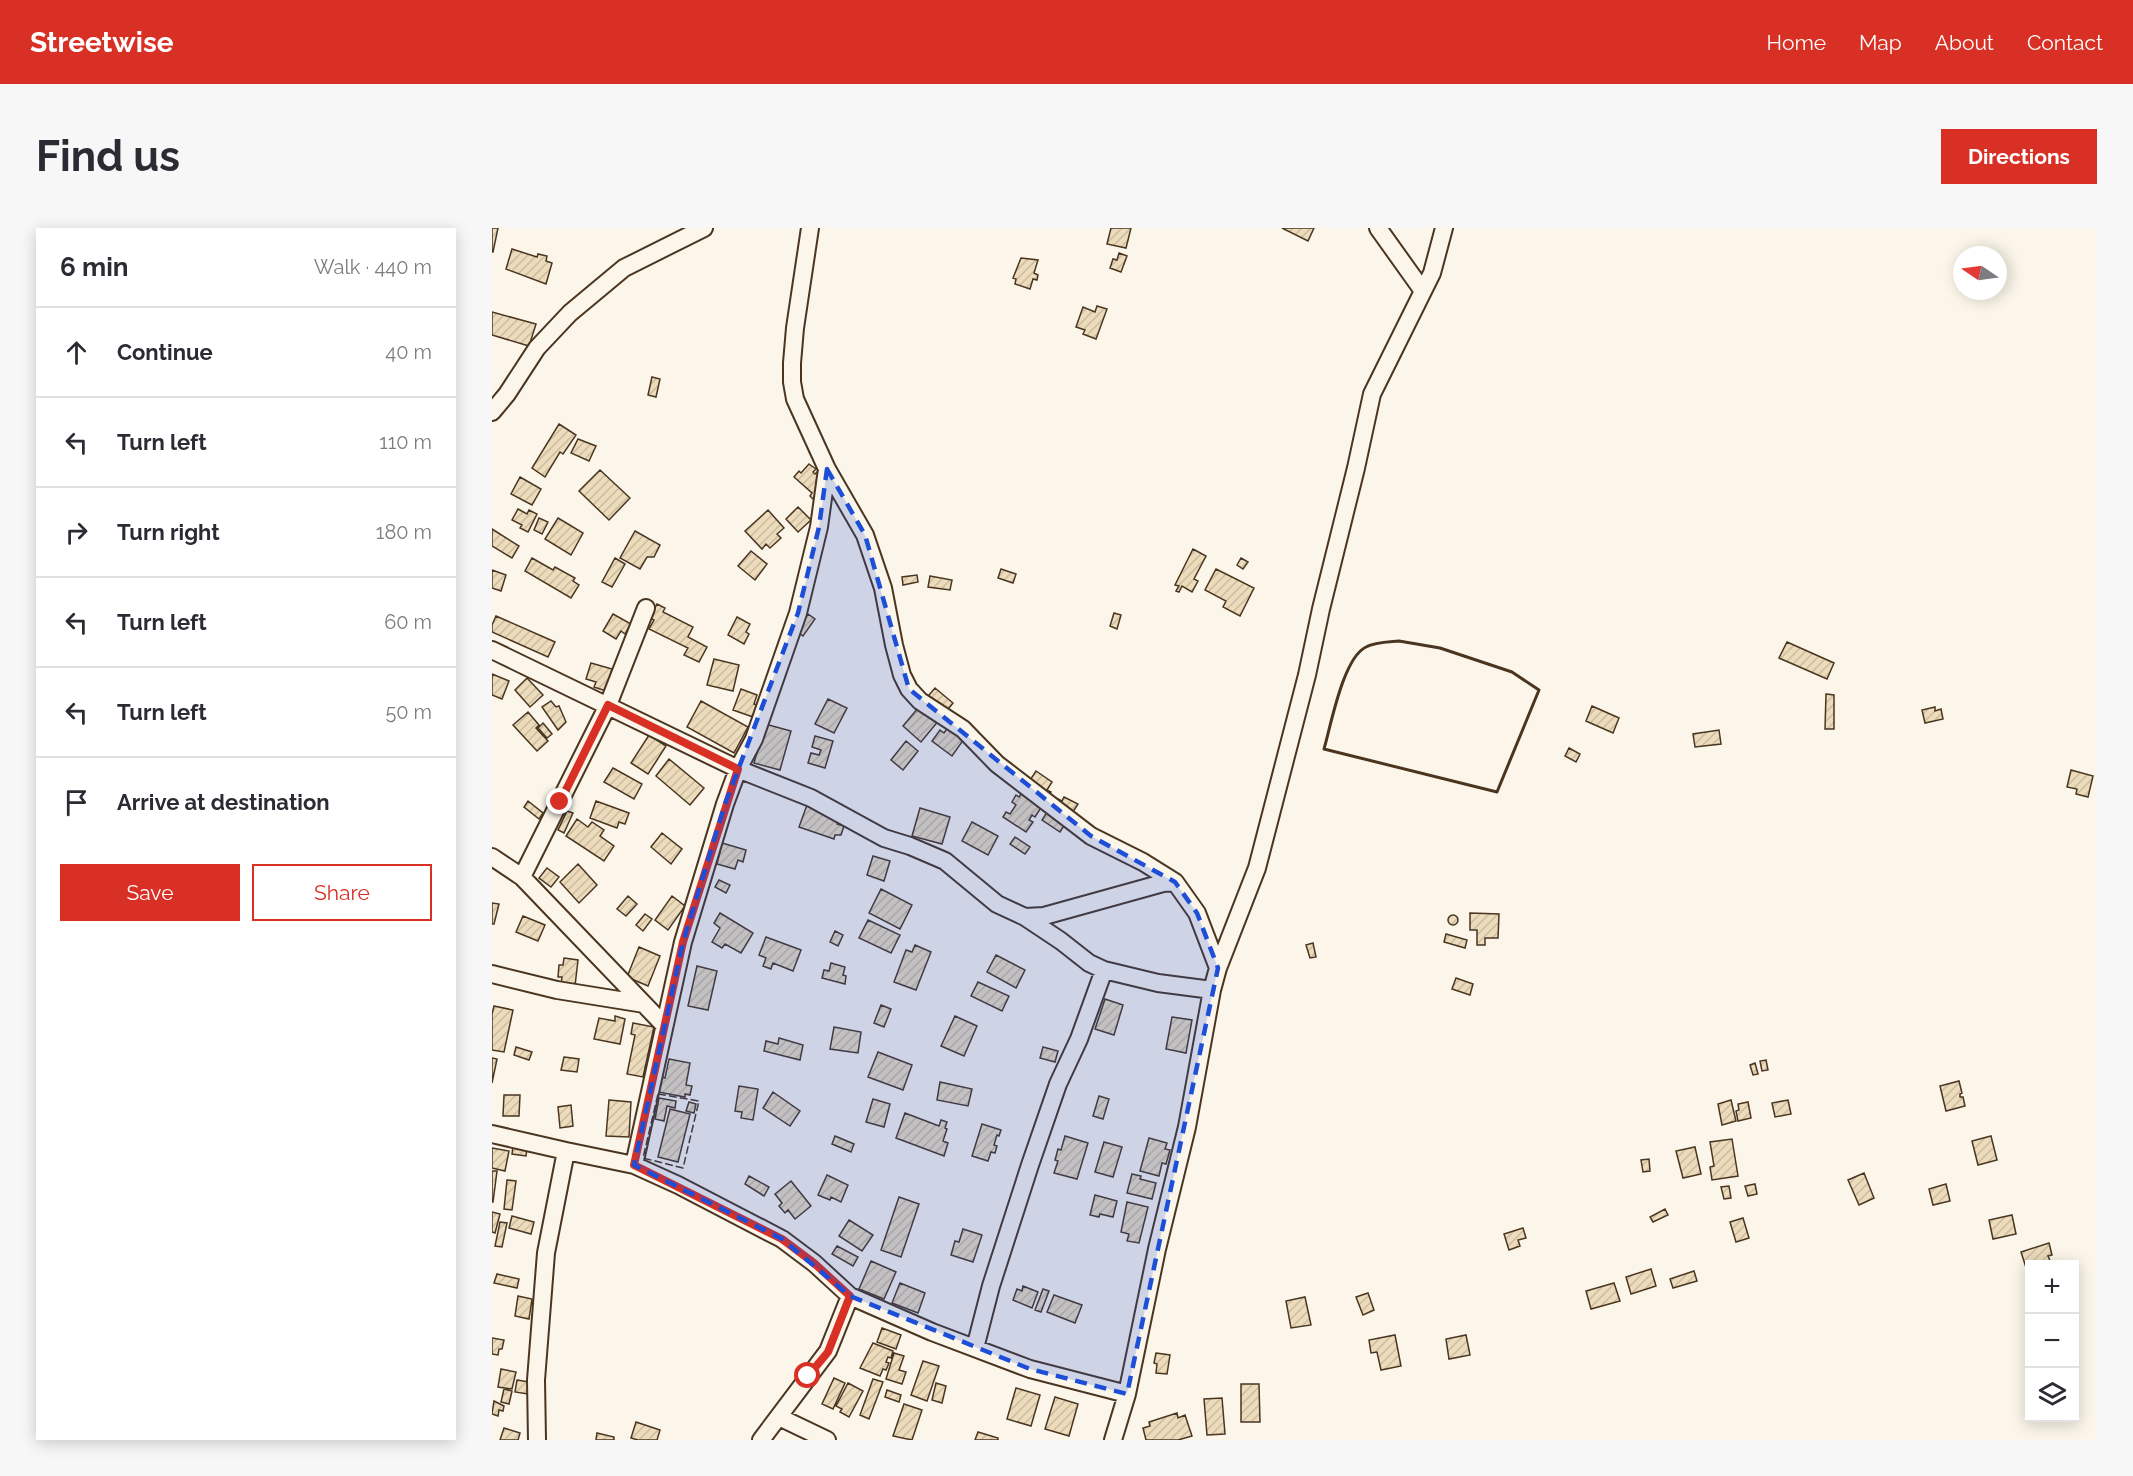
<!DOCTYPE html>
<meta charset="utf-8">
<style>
:root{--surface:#fff;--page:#f7f7f7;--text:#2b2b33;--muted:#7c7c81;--line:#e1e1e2;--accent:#d93025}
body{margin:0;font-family:Raleway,sans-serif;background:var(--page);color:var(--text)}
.controls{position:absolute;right:18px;bottom:18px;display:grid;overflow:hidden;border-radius:0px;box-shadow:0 3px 15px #0003}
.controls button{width:54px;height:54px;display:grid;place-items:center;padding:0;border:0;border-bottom:2px solid var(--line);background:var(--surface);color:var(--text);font:30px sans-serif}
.compass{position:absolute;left:1461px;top:18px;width:54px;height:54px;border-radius:50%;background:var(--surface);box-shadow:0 3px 15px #0003;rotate:283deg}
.stop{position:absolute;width:18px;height:18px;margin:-14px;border:4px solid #d93025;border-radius:50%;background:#fff}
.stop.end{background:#d93025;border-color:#fff;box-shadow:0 2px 6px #0008}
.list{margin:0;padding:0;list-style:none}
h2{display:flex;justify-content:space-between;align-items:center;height:78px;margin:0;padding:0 24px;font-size:26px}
h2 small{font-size:20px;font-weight:400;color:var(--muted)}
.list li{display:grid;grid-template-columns:39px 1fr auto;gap:18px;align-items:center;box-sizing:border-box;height:90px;padding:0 24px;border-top:2px solid var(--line)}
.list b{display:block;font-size:22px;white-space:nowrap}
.list em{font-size:20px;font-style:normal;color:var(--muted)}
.actions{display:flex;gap:12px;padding:18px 24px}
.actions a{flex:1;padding:14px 0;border:2px solid var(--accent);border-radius:0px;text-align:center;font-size:21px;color:var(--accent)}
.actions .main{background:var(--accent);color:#fff}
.icon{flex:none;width:33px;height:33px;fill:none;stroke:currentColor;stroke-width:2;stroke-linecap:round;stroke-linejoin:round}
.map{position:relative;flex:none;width:1605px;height:1212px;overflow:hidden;border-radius:0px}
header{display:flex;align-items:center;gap:36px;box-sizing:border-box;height:84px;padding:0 30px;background:var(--accent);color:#fff}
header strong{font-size:28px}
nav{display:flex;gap:33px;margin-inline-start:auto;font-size:21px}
.intro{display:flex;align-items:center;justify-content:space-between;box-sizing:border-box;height:144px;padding:0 36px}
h1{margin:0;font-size:42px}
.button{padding:15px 27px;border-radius:0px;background:var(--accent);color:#fff;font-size:21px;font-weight:700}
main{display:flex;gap:36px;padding:0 36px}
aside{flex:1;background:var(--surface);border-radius:0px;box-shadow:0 3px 15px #0003}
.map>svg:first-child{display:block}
</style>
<header>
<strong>Streetwise</strong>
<nav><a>Home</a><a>Map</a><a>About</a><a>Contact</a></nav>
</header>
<div class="intro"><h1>Find us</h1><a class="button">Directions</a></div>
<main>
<aside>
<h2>6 min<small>Walk · 440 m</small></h2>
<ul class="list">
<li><svg class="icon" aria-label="ahead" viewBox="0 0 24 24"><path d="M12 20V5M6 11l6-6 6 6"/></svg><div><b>Continue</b></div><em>40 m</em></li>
<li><svg class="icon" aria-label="left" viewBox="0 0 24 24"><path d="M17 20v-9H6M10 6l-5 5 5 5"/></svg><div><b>Turn left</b></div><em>110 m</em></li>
<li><svg class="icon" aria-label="right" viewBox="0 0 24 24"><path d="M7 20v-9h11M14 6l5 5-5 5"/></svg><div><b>Turn right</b></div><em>180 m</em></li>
<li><svg class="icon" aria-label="left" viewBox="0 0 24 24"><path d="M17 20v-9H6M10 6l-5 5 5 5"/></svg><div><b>Turn left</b></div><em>60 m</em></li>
<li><svg class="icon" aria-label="left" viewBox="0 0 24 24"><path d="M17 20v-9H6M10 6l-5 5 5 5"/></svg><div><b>Turn left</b></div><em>50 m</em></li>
<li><svg class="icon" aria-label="arrive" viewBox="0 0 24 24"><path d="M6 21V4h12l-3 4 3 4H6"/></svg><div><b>Arrive at destination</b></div></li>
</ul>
<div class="actions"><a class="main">Save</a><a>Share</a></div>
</aside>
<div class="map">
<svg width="1605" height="1212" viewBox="0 0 1605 1212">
<defs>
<pattern id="building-hatch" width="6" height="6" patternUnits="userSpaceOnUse" patternTransform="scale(1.5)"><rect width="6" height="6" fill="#ecdcbc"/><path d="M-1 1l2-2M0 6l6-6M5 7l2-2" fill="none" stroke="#ccbda1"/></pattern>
</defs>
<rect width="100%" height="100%" fill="#fbf6e9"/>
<path fill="url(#building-hatch)" stroke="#4a3520" stroke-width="1.5" d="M0 0H6L1 24H0Z
M619 0H639L634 20 615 16Z
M790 0H822L816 13Z
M20 21 45 29 46 26 55 28 54 33 60 35 54 56 14 41Z
M627 25 635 28 629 44 618 40 621 31 625 32Z
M529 30 546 32 542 45 546 47 545 52 541 51 538 61 523 56 524 51 521 50Z
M605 78 615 81 604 111 591 106 593 102 584 99 591 79 603 84Z
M0 84 44 96 37 118 0 107Z
M160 149 168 151 164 169 156 167Z
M67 196 84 207 71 226 68 224 53 249 40 240Z
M86 211 104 218 97 233 79 225Z
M317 236 324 241 321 244 323 246 326 243 335 251 323 273 318 268 320 265 302 249 307 243 309 245Z
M108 242 138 270 117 292 87 263Z
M28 249 49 261 40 277 19 266Z
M306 279 319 292 306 304 294 291Z
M26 281 35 286 37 282 45 286 36 304 28 300 30 297 20 292Z
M276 282 292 300 285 306 289 310 278 320 274 316 270 321 253 303Z
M47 290 56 294 50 306 42 302Z
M66 290 91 305 79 327 53 311Z
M0 301 27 318 20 330 0 318Z
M143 303 168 317 162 329H155L148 341 128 330Z
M701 321 714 328 702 351 706 353 700 364 690 358 687 364 684 363 687 358 683 357Z
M259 323 275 336 263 352 246 338Z
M40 330 61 342 63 339 83 350 81 353 87 357 79 370 33 343Z
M123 330 133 336 120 359 110 354Z
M749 330 756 334 751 341 745 337Z
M509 341 524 346 521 355 506 350Z
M724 341 762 360 748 388 731 379 734 373 713 362Z
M0 342 14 347 9 363 0 360Z
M425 347 426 354 411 357 410 349Z
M438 348 460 352 458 362 436 359Z
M165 376 173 380 171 384 201 399 196 409 215 419 207 434 192 427 196 420 157 401 162 392 158 390Z
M305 379 308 385 314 389 316 386 323 391 311 408 293 395Z
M622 385 629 387 625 401 618 398Z
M121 386 139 396 133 406 129 403 124 411 111 403Z
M4 388 63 414 56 429 0 404V397Z
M245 389 258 396 254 404 257 406 252 416 236 407Z
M1295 414 1342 435 1335 451 1287 430Z
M222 431 247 437 241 463 215 457Z
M99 435 120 441 114 463 102 459 104 454 94 451Z
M0 446 17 453 10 471 0 467Z
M35 450 51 467 38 479 23 462Z
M443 460 461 475 429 514 411 498Z
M249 461 265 467 262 476 265 477 261 489 241 482Z
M1334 466 1342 467V501H1333Z
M336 471 355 480 342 505 323 496Z
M59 473 64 479 67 478 74 494 66 502 50 479Z
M209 473 256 499 242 525 195 499Z
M1100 478 1127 490 1121 505 1094 493Z
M1443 479V483L1449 481 1451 491 1433 495 1430 482Z
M36 484 47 497 44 500 56 513 45 523 21 497Z
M461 492 477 504 460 528 440 513 448 502 452 505Z
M51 495 60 506 55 510 46 500Z
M273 496 299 503 288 542 262 535Z
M1227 502 1229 516 1203 519 1201 506Z
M157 507 174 518 156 546 139 535Z
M323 508 341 513 333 540 316 535 319 525 327 527 329 522 320 519Z
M414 513 426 523 411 542 399 532Z
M1077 520 1088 526 1084 534 1073 528Z
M177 531 212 560 198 577 164 548Z
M121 540 150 556 142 571 112 554Z
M1579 542 1601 548 1596 569 1584 566 1585 561 1575 559Z
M544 543 560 554 555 562 559 564 543 589 540 587 537 592 541 594 534 604 511 589 514 584 518 586 524 577 520 574 524 567 527 569Z
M572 569 586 576 568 604 550 592 564 570 570 573Z
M36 573 51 585 47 591 32 579Z
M104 573 137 585 133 596 127 594 125 600 98 590Z
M315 577 347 588 345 596 352 598 349 607H343L342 611 307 599Z
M428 580 458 589 450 616 420 608Z
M75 583 81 585 72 605 66 602Z
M85 591 96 599 100 594 112 602 108 608 122 618 112 633 74 608Z
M480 594 506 608 496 627 470 613Z
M170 605 190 621 179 636 159 619Z
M523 609 538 619 533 626 518 616Z
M230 615 254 622 251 634 246 632 243 641 225 636Z
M381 628 398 633 392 653 375 647Z
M86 636 105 657 87 675 68 654Z
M55 640 67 649 59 659 47 650Z
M227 652 238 657 234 665 223 659Z
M389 661 420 677 408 701 377 685Z
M136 668 145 676 134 688 125 681Z
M180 668 193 678 176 702 163 692Z
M0 675 7 676 2 696H0Z
M228 685 261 705 249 725 233 716 230 720 220 714 228 700 222 695Z
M978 685 1007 686 1006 710H993V717H985V702H978Z
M153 686 160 691 151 703 144 697Z
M956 692a5 5 0 1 1 10 0a5 5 0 1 1-10 0Z
M31 688 53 697 46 713 24 704Z
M376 692 408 707 399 725 367 710Z
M343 703 351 707 346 718 338 714Z
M954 706 975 712 973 720 952 714Z
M274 709 309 722 301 743 281 735 279 741 271 738 274 730 267 727Z
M821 715 824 729 818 730 814 717Z
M423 717 439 724 424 762 402 754 414 722 420 724Z
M147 719 168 728 156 758 135 749Z
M504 727 533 742 524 760 495 744Z
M72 730 86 732 83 758 69 756 70 749H66L67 737H71Z
M339 735 353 739 351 747 354 748 353 756 330 750 332 742 337 743Z
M205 738 225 743 216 782 196 778Z
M964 750 981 756 978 767 960 761Z
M486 754 517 768 510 783 479 768Z
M613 771 631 777 622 807 603 801Z
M389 777 399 781 392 799 382 795Z
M2 778 21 782 12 824 0 822V786Z
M123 788 133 791 128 816 102 811 107 790 123 793Z
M463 788 485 798 472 828 449 818Z
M680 789 700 792 694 825 674 821Z
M141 795 162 799 151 849 135 846 143 807 139 806Z
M342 799 369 804 366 825 338 821Z
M287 810 311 817 308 832 272 823 274 813 286 816Z
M24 819 40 824 37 832 22 827Z
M551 819 566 823 563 834 548 830Z
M386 824 420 837 411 862 376 849Z
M72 829 87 831 85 844 69 842Z
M0 830 5 831 0 855Z
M177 831 198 835 194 857 200 858 198 867 193 866V869L166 864 169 849 173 850Z
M1274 832 1276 842 1270 843 1268 833Z
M1263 835 1266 846 1261 847 1258 837Z
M1467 853 1470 865 1468 866V869H1471L1473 878 1454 883 1448 858Z
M448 854 480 861 476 878 445 872Z
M247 858 266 861 261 892 249 890 250 884 243 883Z
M281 864 308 883 298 898 271 880Z
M12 867H28L27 888H11Z
M607 868 617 871 611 891 601 888Z
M167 870 184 873 183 880 175 878 172 893 163 891Z
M381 871 398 876 392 899 374 894Z
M117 872 139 874 137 909 114 908Z
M1239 872 1244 893 1230 897 1226 876Z
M1296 872 1299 886 1283 889 1280 875Z
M197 874 204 876 202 885 194 883Z
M1256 874 1259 890 1246 893 1244 883 1247 882 1246 876Z
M79 877 81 898 68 900 66 879Z
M178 881 198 886 186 934 166 929Z
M413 885 447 898 449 892 455 894 453 900 455 901 451 913 456 915 452 928 404 910Z
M490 896 509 902 507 908 505 907 502 917 505 918 503 925 499 924 496 933 480 928Z
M343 908 362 916 359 924 340 916Z
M573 908 596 915 585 951 562 945 566 933 563 932 566 921 569 922Z
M1499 908 1505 932 1486 937 1480 913Z
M657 910 675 915 673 921 678 922 674 936 670 935 667 948 648 943Z
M1240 911 1246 948 1220 952 1218 939 1222 938 1218 914Z
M612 914 630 919 621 949 603 944Z
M21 918 35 920 34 928 20 926Z
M1203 919 1209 946 1191 950 1184 923Z
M0 920 17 923 13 943 0 940Z
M1157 931 1158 943 1151 944 1149 932Z
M0 943H5L1 974H0Z
M1372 945 1382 970 1367 977 1356 952Z
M640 946 649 948 648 951 664 955 660 971 635 965Z
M335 947 356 957 349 974 339 969 338 972 326 967Z
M257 948 277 959 272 968 253 956Z
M15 952 24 953 20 982 12 981Z
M299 953 319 978 303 991 296 982 293 985 287 978 290 975 283 966Z
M1263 956 1265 966 1256 968 1253 958Z
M1454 956 1458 973 1441 977 1437 961Z
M1237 958 1239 970 1232 971 1229 959Z
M603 967 625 973 621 989 608 986 607 989 598 987Z
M407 969 427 976 409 1029 389 1022Z
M635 974 656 979 647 1015 635 1013 637 1006 629 1004Z
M1173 981 1176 987 1161 994 1158 989Z
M0 984 8 986 3 1005 0 1004Z
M1520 987 1524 1006 1501 1011 1497 992Z
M20 988 42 994 39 1006 17 1000Z
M1251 990 1257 1010 1244 1014 1238 994Z
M357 992 381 1007 370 1023 347 1008Z
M8 994 15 995 10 1019 3 1018Z
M1031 1000 1034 1010 1026 1012 1028 1018 1017 1022 1012 1006Z
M471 1001 490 1007 481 1034 459 1027 463 1013 467 1014Z
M1557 1015 1560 1027 1556 1028 1559 1035 1563 1034 1564 1036H1538V1052L1529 1024Z
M345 1018 366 1029 361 1038 340 1026Z
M379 1033 404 1044 392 1071 367 1061Z
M1159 1041 1164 1058 1139 1066 1134 1049Z
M1202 1043 1205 1053 1181 1060 1178 1051Z
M5 1046 27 1051 25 1060 2 1055Z
M408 1055 433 1065 426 1085 400 1075Z
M1122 1055 1128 1073 1099 1081 1094 1063Z
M531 1058 546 1064 540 1080 521 1072 525 1061 530 1063Z
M551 1061 557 1063 549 1084 543 1082Z
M876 1065 882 1082 871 1087 864 1069Z
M562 1067 590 1077 583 1095 555 1084Z
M26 1068 40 1071 37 1091 23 1088Z
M813 1069 819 1097 799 1100 794 1073Z
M390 1100 409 1107 404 1121 385 1114Z
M903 1107 909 1138 889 1142 885 1124 879 1125 877 1112Z
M974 1107 978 1127 957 1131 954 1111Z
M0 1110 12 1112 10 1121H7L6 1127 0 1126Z
M381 1115 401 1123 399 1130 396 1129 394 1134 397 1135 394 1142 391 1141 388 1148 368 1140Z
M402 1125 412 1128 407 1142 414 1144 410 1156 394 1151Z
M664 1125 678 1127 675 1146 664 1145 665 1136 662 1135Z
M431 1133 447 1138 435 1173 419 1167Z
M9 1141 24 1144 20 1161 6 1159Z
M342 1150 353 1155 341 1181 330 1176Z
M381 1151 391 1154 377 1191 368 1187Z
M25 1152 44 1155 42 1167 23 1164Z
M356 1155 371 1163 357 1189 348 1184 350 1181 344 1178Z
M444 1155 454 1158 450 1175 440 1172Z
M749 1156H767L768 1194H749Z
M524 1160 548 1167 539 1198 515 1191Z
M12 1161 20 1163 17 1176 9 1174Z
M395 1162 409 1167 407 1174 393 1169Z
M563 1169 586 1176 577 1208 553 1201Z
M730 1170 733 1206 715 1207 712 1171Z
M2 1173 12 1178 11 1183 7 1182 6 1188 0 1186Z
M412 1176 430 1182 420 1212 401 1208Z
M685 1185 686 1190 693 1187 700 1208 686 1212H654L651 1200 658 1198 657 1194Z
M144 1194 168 1202 165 1212H146L139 1210Z
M12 1200 28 1205 26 1212H8Z
M486 1204 506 1210V1212H483Z
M105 1205 122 1209V1212H104Z"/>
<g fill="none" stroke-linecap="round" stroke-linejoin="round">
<g stroke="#4a3520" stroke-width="20">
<path id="minor" d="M886 0 931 63
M0 184 15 166 45 120 78 85 132 40 212 0
M335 241 373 307 391 360 402 417 410 447 417 461 428 473 471 501 505 536 599 608 651 634 683 654
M0 422 246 541 319 570 392 610 418 618 453 633 505 676 533 689 552 688 671 655 683 654 705 685 726 740
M0 629 30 649 172 797
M30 649 116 477 154 380
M533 689 569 713 597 735 612 742 666 755 720 762
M0 746 65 762 152 776
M0 906 74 923
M142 937 191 714 233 576 246 541 262 511 306 385 327 299 335 241 303 171 300 154V135L303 100 318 0
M483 1120 499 1058 538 937 566 856 587 811 612 742
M287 1189 335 1212
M45 1212 44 1152 54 1025 74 923 142 937 186 957 290 1011 322 1035 358 1068 440 1104 538 1141 635 1166
M269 1212 336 1123 358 1068
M621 1212 635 1166 665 1021 695 899 720 762 726 740 765 640 815 447 829 381 864 240 880 166 940 45 952 0"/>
</g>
<use href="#minor" stroke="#fbf6e9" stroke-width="16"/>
<path stroke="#4a3520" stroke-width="1.5" stroke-dasharray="8 3" stroke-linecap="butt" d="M166 866 207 873 191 940 151 930Z"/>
<path stroke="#4a3520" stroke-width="3" d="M907 413 948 420 1020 444 1047 462 1005 564 832 521C839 497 851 430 874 419 883 414 897 414 907 413Z"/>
</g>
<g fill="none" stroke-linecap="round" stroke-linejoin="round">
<path stroke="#d93025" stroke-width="8" d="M68 574 116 477 246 541 191 714 142 937 290 1011 322 1035 358 1068 336 1124 316 1148"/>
</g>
<path fill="#1d4ed8" fill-opacity="0.2" stroke="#1d4ed8" stroke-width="4.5" stroke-dasharray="12 8" stroke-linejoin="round" d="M335 241 373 307 417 461 599 608 683 654 705 685 726 740 635 1166 538 1141 358 1068 290 1011 142 937 191 714 233 576 306 385 327 299Z"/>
</svg>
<div class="controls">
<button>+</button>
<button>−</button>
<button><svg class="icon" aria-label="layers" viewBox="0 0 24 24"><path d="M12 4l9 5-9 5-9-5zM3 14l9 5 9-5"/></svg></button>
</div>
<svg class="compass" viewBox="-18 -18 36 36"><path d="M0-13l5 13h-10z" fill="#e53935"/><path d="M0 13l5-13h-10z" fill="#7c7c81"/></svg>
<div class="stop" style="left:316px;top:1148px"></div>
<div class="stop end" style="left:68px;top:574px"></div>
</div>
</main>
